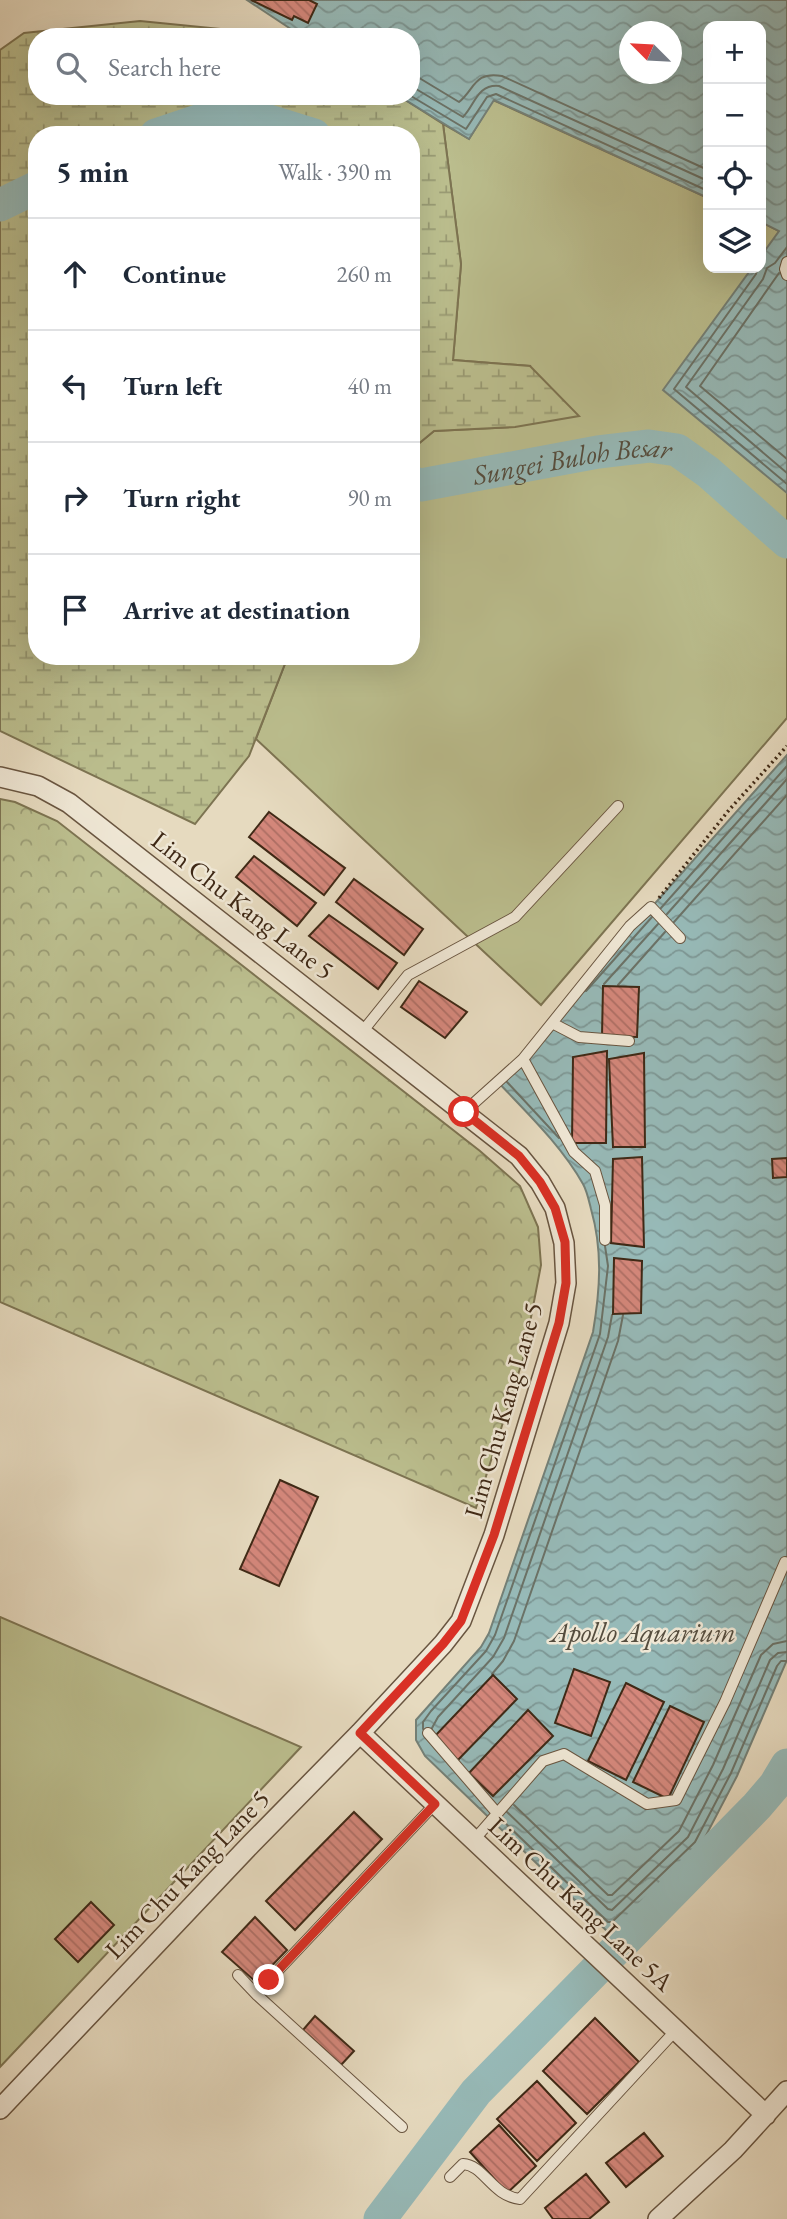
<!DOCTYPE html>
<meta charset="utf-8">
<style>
:root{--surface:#fff;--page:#f6f6f7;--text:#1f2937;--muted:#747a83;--line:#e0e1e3}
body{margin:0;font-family:"EB Garamond",serif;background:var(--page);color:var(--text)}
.controls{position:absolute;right:21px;top:21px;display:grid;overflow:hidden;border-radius:14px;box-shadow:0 7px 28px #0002}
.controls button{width:63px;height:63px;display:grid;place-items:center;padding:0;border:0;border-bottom:2px solid var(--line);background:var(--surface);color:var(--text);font:35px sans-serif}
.compass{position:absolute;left:619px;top:21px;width:63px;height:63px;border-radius:50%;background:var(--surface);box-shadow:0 7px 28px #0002;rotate:294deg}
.stop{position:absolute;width:21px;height:21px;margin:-16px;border:5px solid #d93025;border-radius:50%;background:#fff}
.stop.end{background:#d93025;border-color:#fff;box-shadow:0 2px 7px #0008}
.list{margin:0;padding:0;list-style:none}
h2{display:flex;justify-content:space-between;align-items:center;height:91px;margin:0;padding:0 28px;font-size:30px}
h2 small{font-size:23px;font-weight:400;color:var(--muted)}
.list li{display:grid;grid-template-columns:46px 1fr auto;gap:21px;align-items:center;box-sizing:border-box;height:112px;padding:0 28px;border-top:2px solid var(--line)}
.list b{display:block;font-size:26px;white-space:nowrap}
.list em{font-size:23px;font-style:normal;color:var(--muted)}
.icon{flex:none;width:38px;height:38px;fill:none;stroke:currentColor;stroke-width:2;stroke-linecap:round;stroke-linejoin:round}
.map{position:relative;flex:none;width:787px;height:2219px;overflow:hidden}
.search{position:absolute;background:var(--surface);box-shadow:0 7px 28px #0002;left:28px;top:28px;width:392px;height:77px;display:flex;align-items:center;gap:18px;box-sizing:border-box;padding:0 24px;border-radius:28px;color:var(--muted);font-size:26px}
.panel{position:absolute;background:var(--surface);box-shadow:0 7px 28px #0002;left:28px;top:126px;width:392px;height:539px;border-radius:28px}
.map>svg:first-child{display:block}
</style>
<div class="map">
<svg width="787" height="2219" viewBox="0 0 787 2219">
<defs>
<pattern id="forest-crowns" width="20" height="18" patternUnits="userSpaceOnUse" patternTransform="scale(1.75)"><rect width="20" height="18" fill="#bbbe8e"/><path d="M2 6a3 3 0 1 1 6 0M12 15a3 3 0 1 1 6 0" fill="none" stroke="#999a73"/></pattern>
<pattern id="wetland-marsh" width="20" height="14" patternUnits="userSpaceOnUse" patternTransform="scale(1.75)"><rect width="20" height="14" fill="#bbbe8e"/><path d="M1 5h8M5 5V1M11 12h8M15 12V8" fill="none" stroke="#999a73"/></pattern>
<pattern id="water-waves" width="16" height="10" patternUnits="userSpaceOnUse" patternTransform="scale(1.75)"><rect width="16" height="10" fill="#97bab8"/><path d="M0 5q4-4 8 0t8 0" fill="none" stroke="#7d9795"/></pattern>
<pattern id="building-back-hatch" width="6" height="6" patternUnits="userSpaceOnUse" patternTransform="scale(1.75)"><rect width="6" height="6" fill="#d4877b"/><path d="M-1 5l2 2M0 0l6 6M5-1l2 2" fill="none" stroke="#ad6e64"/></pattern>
</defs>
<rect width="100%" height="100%" fill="#e6dabf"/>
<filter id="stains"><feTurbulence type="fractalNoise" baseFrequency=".00286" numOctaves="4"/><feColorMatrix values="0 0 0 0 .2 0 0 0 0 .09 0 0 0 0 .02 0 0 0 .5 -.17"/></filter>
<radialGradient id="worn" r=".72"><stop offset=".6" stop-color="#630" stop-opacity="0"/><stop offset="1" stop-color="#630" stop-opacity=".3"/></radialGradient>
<path fill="#bbbe8e" stroke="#7d7452" stroke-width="2" d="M493 100 708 198V268H761V222L779 231 787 332V718L541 1005 256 739 288 656H411V450L434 431 515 427 530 366 453 360 461 264 443 124 469 139Z
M0 1617 301 1747 0 2067Z"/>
<path fill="url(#forest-crowns)" stroke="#7d7452" stroke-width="2" d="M0 799 15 802 57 821 480 1151 520 1186 538 1227 541 1265 523 1359 476 1508 0 1302Z"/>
<path fill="url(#wetland-marsh)" stroke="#7d7452" stroke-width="2" d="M140 21 303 37H37V96H399L443 124 461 264 453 360 530 366 579 416 515 427 434 431 411 450V135H37V656H288L249 756 195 824 0 731V50L24 33Z"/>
<path fill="url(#water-waves)" stroke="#748077" stroke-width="2" fill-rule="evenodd" d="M247 0H787V493L663 390 752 268H761V256L779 231 761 222V26H708V198L494 100 469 139 399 96H411V37H303ZM630 32H672V74H630Z
M787 755V1660L737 1776 700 1847 610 1934 425 1756 416 1740V1720L481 1647 489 1633 593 1332C600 1290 603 1251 591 1209 589 1201 587 1191 583 1184 561 1145 527 1113 497 1081Z"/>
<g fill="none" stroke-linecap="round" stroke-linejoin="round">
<path stroke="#6b7267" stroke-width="2" d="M411 73 459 102C475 89 474 71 502 76L708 170
M411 86 463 117C475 105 477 84 499 86L708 181
M411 96 466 129 487 97 496 94 708 191
M787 247 775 263 767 268 763 279 686 387 787 473
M757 268 756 274 674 389 787 484
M779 273 700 386 787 459
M661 908 787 766
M667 914 787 779
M674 922 787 795
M604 984 658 924
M618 985 665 932
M586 991 652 917
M507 1082 559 1138
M492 1674 503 1661 514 1641 618 1341 623 1315
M432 1728 438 1717 493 1657 504 1638 608 1337 612 1315
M423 1729V1722L431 1711 486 1651 495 1635 600 1334 608 1266 605 1246
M514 1805 608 1895H612L679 1831 713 1765 761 1655 773 1644 787 1641
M507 1812 608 1909 612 1910 688 1837 723 1769 770 1660 778 1653 787 1652
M501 1819 608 1922H612L695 1842 731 1773 777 1666 781 1661H787"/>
<g stroke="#97bab8" stroke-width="33">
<path d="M156 135 198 121 253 116 314 135"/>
<path d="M0 205 37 187"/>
<path id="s1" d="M411 482 421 485 598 452 649 446 677 450 708 472 787 542"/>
<path d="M380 2219 476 2092 757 1806 775 1785 787 1765"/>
</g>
</g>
<path fill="url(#building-back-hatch)" stroke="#3f2916" stroke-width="2" d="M251 0H309L317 4 308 23 294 16 292 20Z
M269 812 345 868 324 895 249 837Z
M254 856 316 903 297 926 236 877Z
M354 879 423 929 404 955 336 902Z
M329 915 397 963 378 989 309 936Z
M419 981 467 1012 445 1038 401 1007Z
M603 986 639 987 637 1037 602 1036Z
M607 1051 606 1143H572L573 1057Z
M644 1053 645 1147H613L609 1059Z
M642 1157 644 1247 611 1243 613 1159Z
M787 1158V1177L773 1178 772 1159Z
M614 1258 642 1261 641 1313 613 1314Z
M280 1480 318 1497 279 1586 240 1569Z
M574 1669 610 1682 591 1736 555 1723Z
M493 1675 517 1699 456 1762 434 1737Z
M626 1683 664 1702 626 1780 588 1761Z
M670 1706 704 1722 668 1799 633 1782Z
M528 1710 553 1736 493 1796 469 1773Z
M354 1812 382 1839 295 1930 266 1901Z
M91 1902 114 1925 78 1962 55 1939Z
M255 1917 287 1950 256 1982 222 1952Z
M315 2016 354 2051 341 2065 303 2030Z
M595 2018 639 2062 587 2114 543 2071Z
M537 2081 576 2123 537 2161 497 2119Z
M499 2125 536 2166 507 2193 470 2152Z
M644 2133 663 2156 626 2187 606 2163Z
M586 2174 609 2202 589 2219H553L545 2208Z"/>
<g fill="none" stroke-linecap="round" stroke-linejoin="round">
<g stroke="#695540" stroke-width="12">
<path id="lane" d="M787 262 785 269 787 275
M552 1023 579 1037 629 1041
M362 1032 408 975 515 917 618 806
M523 1059 574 1152 595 1171 605 1205V1240
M464 1112 523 1059 630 926 651 907 680 938
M428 1733 497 1813
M474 1840 543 1761 564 1754 647 1804 676 1800 725 1702 785 1562
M238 1975 257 1995 402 2127
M257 1995 269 1980 435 1804
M450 2177 463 2164C484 2165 492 2196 520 2199L676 2030"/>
</g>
<g stroke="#695540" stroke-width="22">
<path id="street" d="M0 777 38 786 69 803 519 1156 540 1182 555 1208 564 1243 566 1283 559 1323 494 1535 461 1621 443 1644 360 1733 251 1844 0 2109
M360 1733 766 2115
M658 2219 733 2150 787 2091"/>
</g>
<path stroke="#3f2916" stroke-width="3.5" stroke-dasharray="2 3.5" stroke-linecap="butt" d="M659 898 729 810 787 746"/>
<use href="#lane" stroke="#efe7d5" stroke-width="10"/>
<use href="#street" stroke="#efe7d5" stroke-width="19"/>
</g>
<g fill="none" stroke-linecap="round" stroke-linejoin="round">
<path stroke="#d93025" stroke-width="9" d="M269 1980 435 1804 360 1733 443 1644 461 1621 494 1535 559 1323 566 1283 565 1242 555 1208 540 1182 519 1156 464 1112"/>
</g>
<g text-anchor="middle" stroke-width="5" stroke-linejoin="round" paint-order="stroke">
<g font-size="26" fill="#3f2916" stroke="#efe7d5">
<text transform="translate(243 905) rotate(38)" y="9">Lim Chu Kang Lane 5</text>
<text transform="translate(503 1410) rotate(-74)" y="9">Lim Chu Kang Lane 5</text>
<text transform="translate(187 1874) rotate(-46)" y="9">Lim Chu Kang Lane 5</text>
<text transform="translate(581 1904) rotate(43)" y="9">Lim Chu Kang Lane 5A</text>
</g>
<g font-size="28" font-style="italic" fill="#554d3e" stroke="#efe7d5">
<text dy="10" stroke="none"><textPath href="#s1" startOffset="164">Sungei Buloh Besar</textPath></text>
<text x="643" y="1642">Apollo Aquarium</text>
</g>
</g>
<rect width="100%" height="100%" filter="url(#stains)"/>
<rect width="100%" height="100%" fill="url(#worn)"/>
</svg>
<div class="controls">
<button>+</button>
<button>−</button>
<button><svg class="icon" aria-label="locate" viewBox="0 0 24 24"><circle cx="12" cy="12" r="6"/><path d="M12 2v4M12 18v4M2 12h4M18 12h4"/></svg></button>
<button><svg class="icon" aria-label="layers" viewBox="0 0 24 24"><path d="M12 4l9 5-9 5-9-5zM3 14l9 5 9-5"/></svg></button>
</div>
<svg class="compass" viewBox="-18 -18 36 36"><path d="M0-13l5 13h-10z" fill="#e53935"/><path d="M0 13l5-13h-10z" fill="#747a83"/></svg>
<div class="stop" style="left:464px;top:1112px"></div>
<div class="stop end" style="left:269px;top:1980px"></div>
<div class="search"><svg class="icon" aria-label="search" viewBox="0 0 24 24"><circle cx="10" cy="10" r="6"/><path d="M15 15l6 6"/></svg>Search here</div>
<section class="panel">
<h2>5 min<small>Walk · 390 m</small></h2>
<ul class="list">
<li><svg class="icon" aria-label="ahead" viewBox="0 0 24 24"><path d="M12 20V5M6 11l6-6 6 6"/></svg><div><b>Continue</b></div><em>260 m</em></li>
<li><svg class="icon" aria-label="left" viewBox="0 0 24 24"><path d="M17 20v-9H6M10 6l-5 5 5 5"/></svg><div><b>Turn left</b></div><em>40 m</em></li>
<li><svg class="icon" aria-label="right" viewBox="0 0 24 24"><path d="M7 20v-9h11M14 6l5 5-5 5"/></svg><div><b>Turn right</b></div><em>90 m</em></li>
<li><svg class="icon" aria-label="arrive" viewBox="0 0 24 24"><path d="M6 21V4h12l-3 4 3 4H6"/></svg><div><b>Arrive at destination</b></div></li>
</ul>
</section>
</div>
